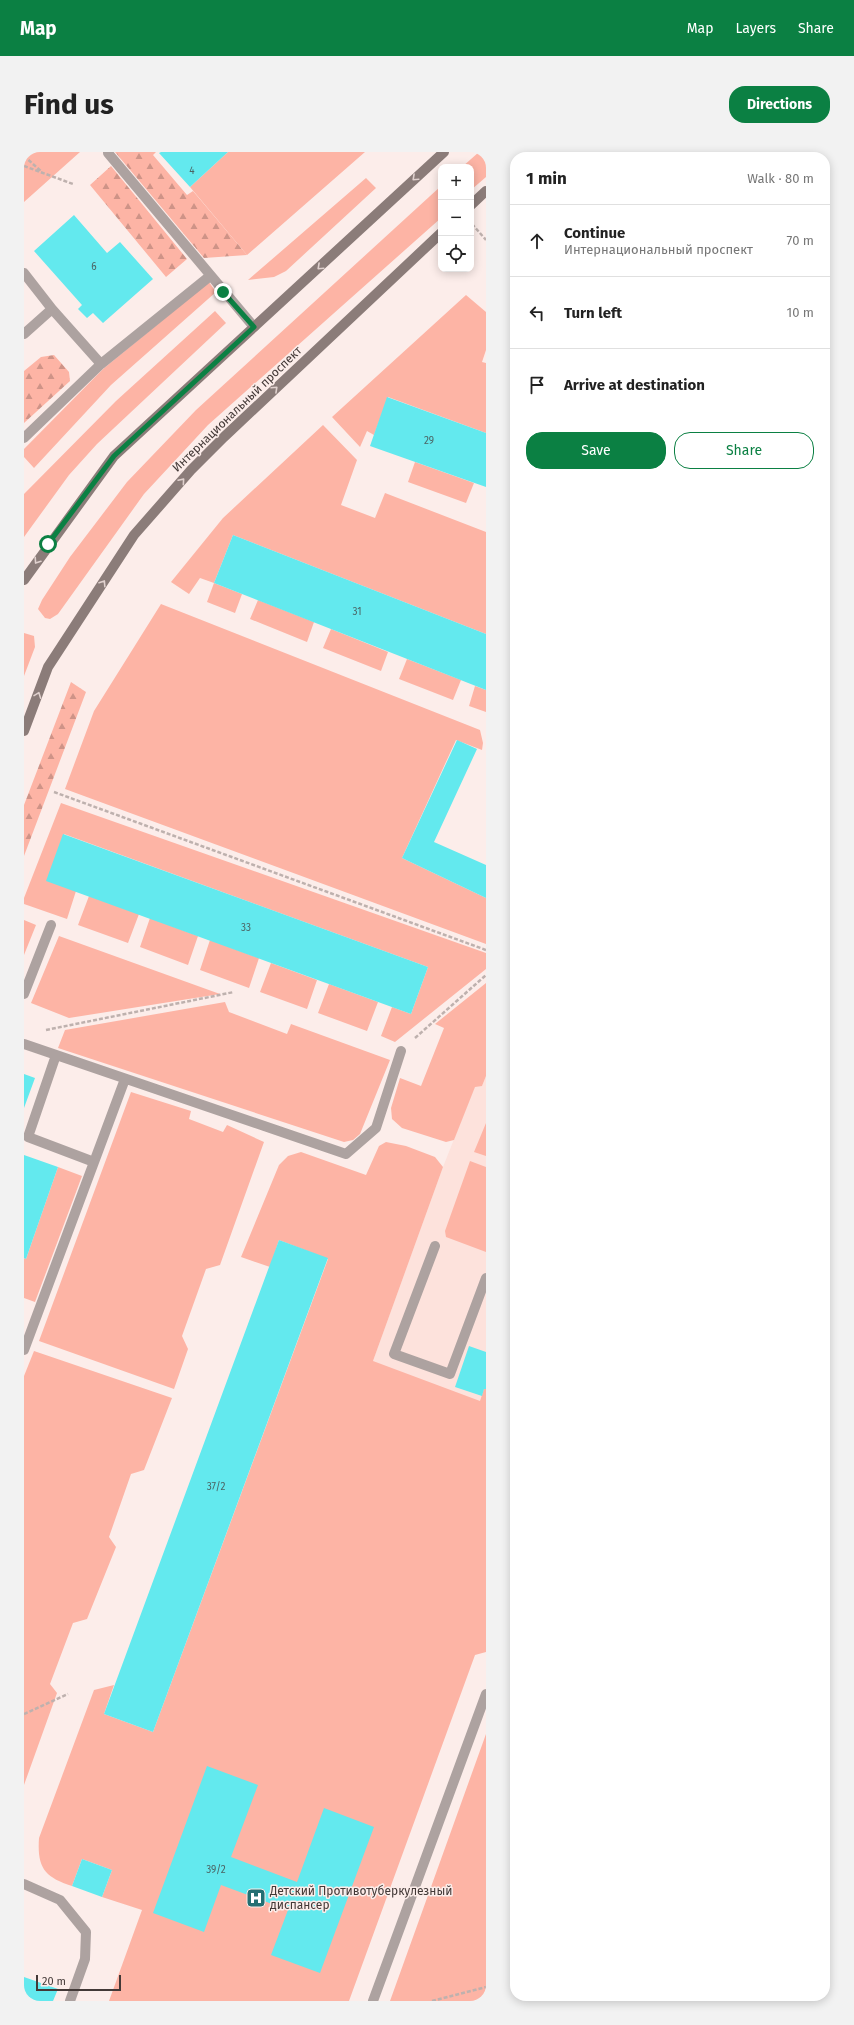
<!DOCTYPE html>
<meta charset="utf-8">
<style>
:root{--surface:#fff;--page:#f2f2f2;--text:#222;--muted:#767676;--line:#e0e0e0;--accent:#0b8043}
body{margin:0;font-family:"Fira Sans",sans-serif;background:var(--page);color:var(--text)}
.controls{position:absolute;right:12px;top:12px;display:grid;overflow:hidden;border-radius:8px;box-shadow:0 2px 10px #0003}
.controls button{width:36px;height:36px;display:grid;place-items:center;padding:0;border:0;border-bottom:1px solid var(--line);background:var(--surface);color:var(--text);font:20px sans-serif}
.scale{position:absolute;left:12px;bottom:10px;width:85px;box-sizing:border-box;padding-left:4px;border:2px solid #433937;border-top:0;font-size:11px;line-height:14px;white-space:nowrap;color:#433937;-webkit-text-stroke:3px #fcedea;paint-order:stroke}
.stop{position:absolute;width:12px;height:12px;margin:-9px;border:3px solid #0b8043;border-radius:50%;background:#fff}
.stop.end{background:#0b8043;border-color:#fff;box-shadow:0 1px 4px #0008}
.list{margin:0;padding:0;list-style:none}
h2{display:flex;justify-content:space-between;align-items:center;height:52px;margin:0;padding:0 16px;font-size:17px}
h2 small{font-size:13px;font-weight:400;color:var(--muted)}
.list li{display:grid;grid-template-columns:26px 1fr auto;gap:12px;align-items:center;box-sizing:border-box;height:72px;padding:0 16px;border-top:1px solid var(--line)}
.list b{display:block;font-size:15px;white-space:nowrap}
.list p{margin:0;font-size:13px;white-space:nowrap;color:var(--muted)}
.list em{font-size:13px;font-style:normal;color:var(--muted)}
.actions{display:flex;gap:8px;padding:12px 16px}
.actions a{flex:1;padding:9px 0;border:1px solid var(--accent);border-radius:16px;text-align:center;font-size:14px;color:var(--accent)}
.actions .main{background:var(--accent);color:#fff}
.icon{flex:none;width:22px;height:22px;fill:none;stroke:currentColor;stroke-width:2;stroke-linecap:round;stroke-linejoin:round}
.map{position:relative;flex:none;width:462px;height:1849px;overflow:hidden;border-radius:16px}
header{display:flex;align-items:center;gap:24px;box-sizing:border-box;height:56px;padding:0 20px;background:var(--accent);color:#fff}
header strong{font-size:19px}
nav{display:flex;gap:22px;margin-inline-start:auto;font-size:14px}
.intro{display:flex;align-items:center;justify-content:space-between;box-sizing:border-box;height:96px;padding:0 24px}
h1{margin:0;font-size:28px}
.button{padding:10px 18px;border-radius:16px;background:var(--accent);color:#fff;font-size:14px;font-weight:700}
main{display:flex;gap:24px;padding:0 24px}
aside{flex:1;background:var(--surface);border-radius:16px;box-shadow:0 2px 10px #0003}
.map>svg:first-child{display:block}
</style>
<header>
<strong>Map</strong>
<nav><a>Map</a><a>Layers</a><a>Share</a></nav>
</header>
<div class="intro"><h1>Find us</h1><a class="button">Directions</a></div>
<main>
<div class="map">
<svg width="462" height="1849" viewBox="0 0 462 1849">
<defs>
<pattern id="forest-firs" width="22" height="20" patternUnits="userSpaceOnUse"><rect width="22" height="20" fill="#fdb4a5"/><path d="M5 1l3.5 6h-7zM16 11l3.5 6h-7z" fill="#ce9387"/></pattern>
</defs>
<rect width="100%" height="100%" fill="#fcedea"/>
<path fill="#fde2dc" d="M462 924V1377L349 1209 419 1015 451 934H458Z"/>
<path fill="#fdb4a5" d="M0 0H56L0 50Z
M204 0H341L223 103 166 35Z
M455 0H462V25L447 38V15H438Z
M342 26 352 36 262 119 250 125 224 128Z
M417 34V66L184 273 120 342 34 462 26 467 21 466 14 457 18 448 46 405 103 330 172 258Z
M185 130 192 140 87 233 10 316 0 305V297L79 217Z
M442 143 462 160V198L458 210 462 211V281L364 245 350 283 343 279 336 295 308 265Z
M191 159 202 171 73 292 45 323 0 385V342L92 249Z
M299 273 333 308 317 353 351 366 361 341 462 380V482L209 383 190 431 218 442 211 461 183 450 190 431 176 426 165 442 147 430 199 366Z
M391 310 450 331 442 351 384 330Z
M234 448 290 470 283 490 226 467Z
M137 452 456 578 459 591 458 598 432 588 378 706 462 746V792L41 637 70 559Z
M307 477 364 500 357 519 299 496Z
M0 481 10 484 11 495 0 524Z
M383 507 437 528 429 548 375 527Z
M451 534 462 538V560L445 554Z
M37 651 462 801V817L371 890 357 884 368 855 387 862 404 815 40 682 52 739 43 767 0 752V746Z
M65 744 115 762 104 791 54 773Z
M126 766 174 784 164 813 116 795Z
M0 768 12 773 0 803Z
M35 784 196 842 45 866 7 851Z
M186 788 235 806 225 836 176 818Z
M247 811 293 828 283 857 236 840Z
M462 831V924L458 934 451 935 430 988 422 990 378 976 368 967 367 956 376 926 397 934 420 876 411 872Z
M305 832 354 850 343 879 294 861Z
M201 850 205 860 263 882 267 872 366 908 336 982 329 988 320 990 34 896 41 878Z
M107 940 167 959 165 967 199 980 203 973 240 990 196 1113 182 1117 158 1184 164 1197 150 1237 15 1189Z
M462 971V1004L450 1000Z
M362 990 382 994 411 1005 419 1015 349 1209 456 1249 460 1237H462V1500L451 1503 325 1849H85L118 1758 78 1745 88 1718 58 1707 48 1734C20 1725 13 1715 15 1686L70 1538 90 1533 80 1562 129 1580 304 1107 255 1088 246 1115 217 1105 255 1013 264 1004 277 1000 342 1023 355 994Z
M446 1009 462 1015V1100L422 1085 421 1079Z
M34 1015 58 1024 11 1150 0 1146V1106L2 1107Z
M10 1199 148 1246 120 1318 107 1322 85 1385 92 1395 63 1467 49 1471 26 1532 33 1541 0 1633V1224Z
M462 1582V1849H366Z"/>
<path fill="url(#forest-firs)" d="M91 0H132L129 3 163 43 169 39 223 103 180 106Z
M87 14 163 107 142 125 66 33Z
M30 203 45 220 46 229 0 271V219L17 205Z
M47 530 62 540 0 704V653Z"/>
<path fill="#63e9ee" d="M137 0H204L166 35 135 1Z
M50 63 83 101 96 90 129 127 79 171 69 161 63 166 54 157 58 153 10 99Z
M363 245 462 281V335L346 294Z
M209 383 462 482V538L190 431Z
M433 588 453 597 410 690 462 713V746L378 706Z
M39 682 404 815 387 862 22 729Z
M0 922 11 926 0 956Z
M0 1003 34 1015 2 1107 0 1106Z
M255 1088 304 1106 129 1580 80 1562Z
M445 1194 462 1200V1237H460L458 1244 431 1235Z
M183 1614 234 1633 207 1705 273 1730 300 1656 350 1675 296 1821 247 1803 264 1758 197 1733 180 1780 129 1761Z
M58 1707 88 1718 78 1745 48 1734Z
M0 1825 34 1837 29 1849H0Z"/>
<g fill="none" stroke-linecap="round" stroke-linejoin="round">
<path stroke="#beb1ae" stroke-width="2.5" stroke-dasharray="4 2" stroke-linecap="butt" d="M0 4 18 20
M0 14 49 32
M448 72 462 88
M30 640 462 798
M22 878 210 840
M391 886 462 823
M0 1562 44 1542
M408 1849 462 1835"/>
<path stroke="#ada2a0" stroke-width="10" d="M84 1 230 175
M0 121 28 157 77 212
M0 182 28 157
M0 286 77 212 186 124
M0 842 27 773
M0 892 322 1002 352 976 377 899
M32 903 4 985 70 1010
M411 1094 370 1202 426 1222 462 1126
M0 1198 101 927
M0 1732 36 1748 62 1780 61 1807 46 1849
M349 1849 462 1542"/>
<path stroke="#8b7c79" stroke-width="10" d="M447 53 462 39
M0 428 90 304 420 0
M0 579 24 515 110 383 167 318 200 285 417 81"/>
</g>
<defs><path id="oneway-chevron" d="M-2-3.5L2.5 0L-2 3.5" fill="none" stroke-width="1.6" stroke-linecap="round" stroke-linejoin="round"/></defs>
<g stroke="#e0d1ce">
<use href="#oneway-chevron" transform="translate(391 26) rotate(137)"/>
<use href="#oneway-chevron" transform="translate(296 115) rotate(137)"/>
<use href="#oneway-chevron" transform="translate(251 237) rotate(-43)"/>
<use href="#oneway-chevron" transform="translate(158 329) rotate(-49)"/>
<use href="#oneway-chevron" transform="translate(13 409) rotate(124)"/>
<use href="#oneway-chevron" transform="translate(79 431) rotate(-57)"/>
<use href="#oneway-chevron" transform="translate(14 543) rotate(-69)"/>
</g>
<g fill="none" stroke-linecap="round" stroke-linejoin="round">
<path stroke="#0b8043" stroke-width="5" d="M24 392 90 304 230 175 199 140"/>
</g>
<defs>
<g id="hospital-square" transform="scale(1)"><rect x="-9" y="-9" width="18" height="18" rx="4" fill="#246f72" stroke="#fcedea"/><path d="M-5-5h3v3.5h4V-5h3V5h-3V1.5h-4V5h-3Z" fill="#fff"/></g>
</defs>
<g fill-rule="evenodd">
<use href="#hospital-square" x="232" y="1746"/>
</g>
<g text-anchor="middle" stroke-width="3" stroke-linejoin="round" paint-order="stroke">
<g font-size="10" fill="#4b6565">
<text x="168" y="22">4</text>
<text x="70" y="118">6</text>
<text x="405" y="292">29</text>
<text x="333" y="463">31</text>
<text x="222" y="779">33</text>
<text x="192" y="1338">37/2</text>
<text x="192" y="1721">39/2</text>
</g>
<g font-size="12" fill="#433937" stroke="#fcedea">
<text transform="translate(213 257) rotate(-44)" y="4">Интернациональный проспект</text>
</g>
<g font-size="12" fill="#433937" stroke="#fcedea" text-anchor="start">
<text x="246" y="1743">Детский Противотуберкулезный<tspan x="246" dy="14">диспансер</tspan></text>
</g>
</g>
</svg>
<div class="controls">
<button>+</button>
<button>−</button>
<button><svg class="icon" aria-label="locate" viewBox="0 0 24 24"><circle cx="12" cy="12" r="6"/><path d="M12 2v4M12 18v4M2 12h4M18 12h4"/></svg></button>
</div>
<div class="scale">20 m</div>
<div class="stop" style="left:24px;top:392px"></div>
<div class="stop end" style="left:199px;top:140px"></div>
</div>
<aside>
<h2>1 min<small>Walk · 80 m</small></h2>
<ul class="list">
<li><svg class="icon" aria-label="ahead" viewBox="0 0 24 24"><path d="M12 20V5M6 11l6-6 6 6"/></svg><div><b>Continue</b><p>Интернациональный проспект</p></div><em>70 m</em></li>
<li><svg class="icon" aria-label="left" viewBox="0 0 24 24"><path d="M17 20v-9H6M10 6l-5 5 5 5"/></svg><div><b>Turn left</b></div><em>10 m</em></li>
<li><svg class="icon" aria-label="arrive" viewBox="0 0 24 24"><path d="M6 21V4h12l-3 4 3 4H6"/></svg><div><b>Arrive at destination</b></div></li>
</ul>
<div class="actions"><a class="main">Save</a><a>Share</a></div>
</aside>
</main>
